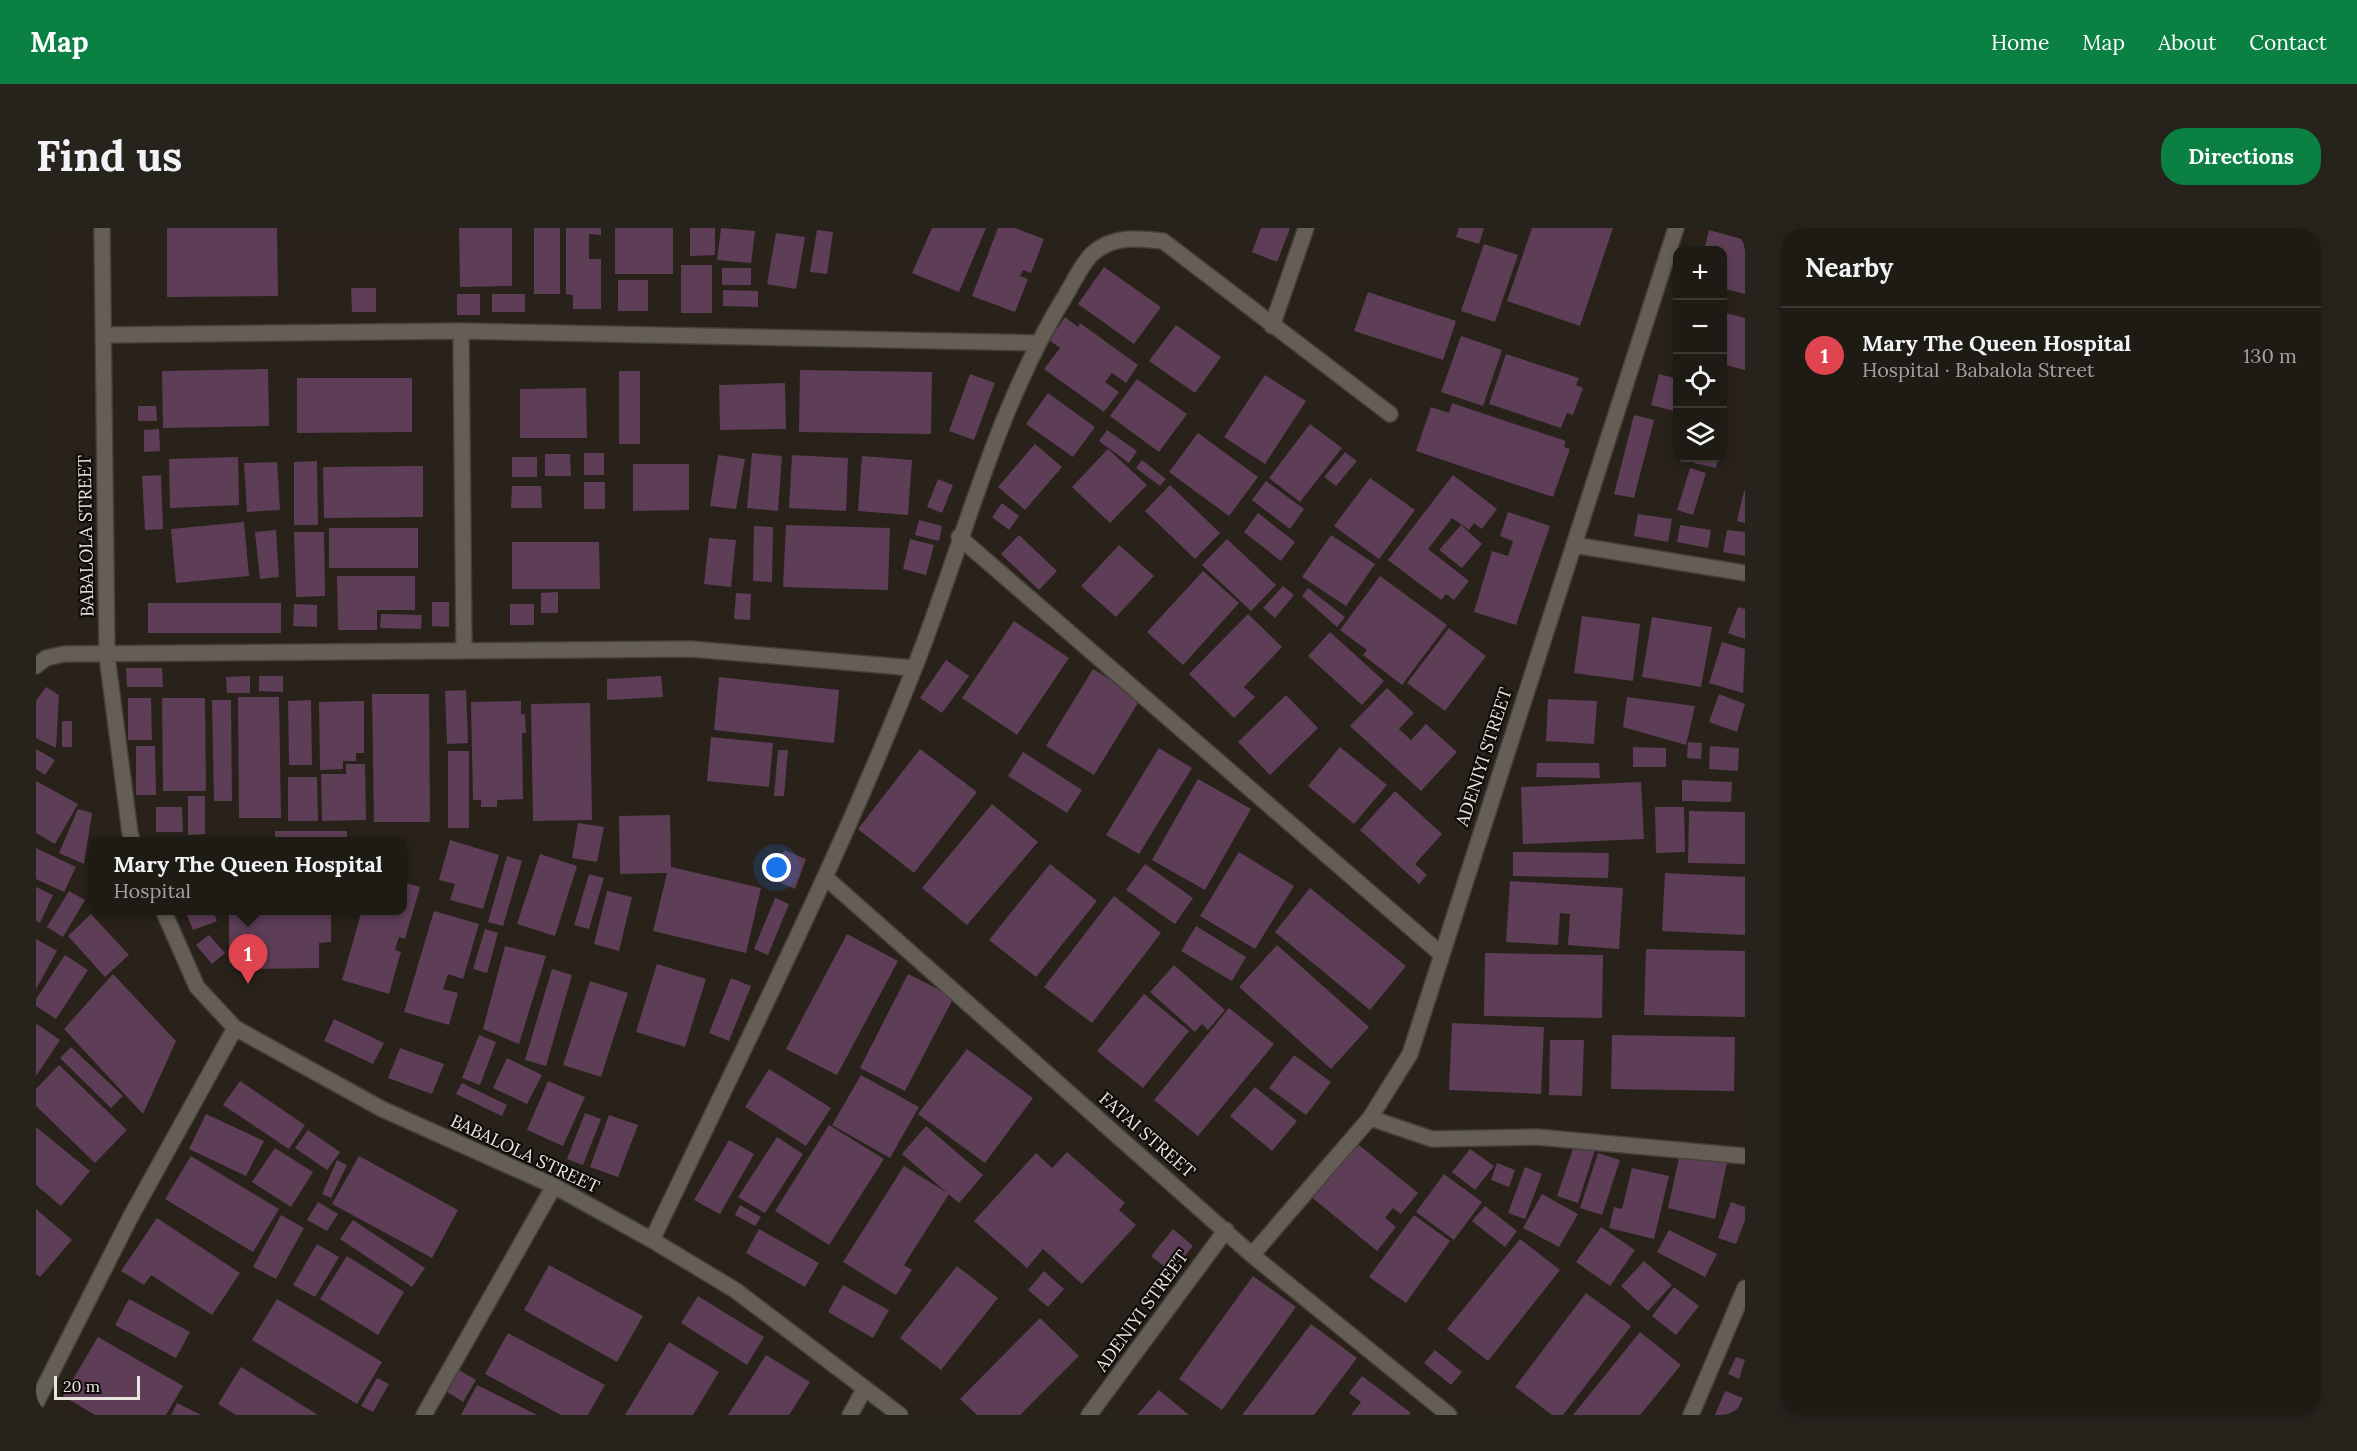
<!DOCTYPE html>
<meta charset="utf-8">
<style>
:root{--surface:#1e1a14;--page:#26231d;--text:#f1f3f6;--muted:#a1a1a0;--line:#3c3834;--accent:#0b8043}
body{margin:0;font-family:Lora,serif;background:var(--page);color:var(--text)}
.controls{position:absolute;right:18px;top:18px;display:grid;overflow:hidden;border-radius:12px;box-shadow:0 3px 9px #0003}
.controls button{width:54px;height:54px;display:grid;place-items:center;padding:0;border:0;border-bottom:2px solid var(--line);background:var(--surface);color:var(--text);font:30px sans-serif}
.scale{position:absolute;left:18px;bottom:15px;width:86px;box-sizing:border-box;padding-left:6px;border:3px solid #e8e4df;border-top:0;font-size:16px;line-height:21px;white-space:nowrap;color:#e8e4df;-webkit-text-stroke:4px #0f0c09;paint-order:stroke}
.you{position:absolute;left:741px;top:640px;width:21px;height:21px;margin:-15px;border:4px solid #fff;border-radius:50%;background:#1a73e8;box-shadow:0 0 0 9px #1a73e833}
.badge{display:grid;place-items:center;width:39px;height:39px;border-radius:50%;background:var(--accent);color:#fff;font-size:20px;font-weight:700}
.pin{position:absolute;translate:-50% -50px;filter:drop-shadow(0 2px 3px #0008)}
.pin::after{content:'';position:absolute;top:32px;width:21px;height:18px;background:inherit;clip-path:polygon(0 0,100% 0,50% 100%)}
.popup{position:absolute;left:53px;top:609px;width:318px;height:78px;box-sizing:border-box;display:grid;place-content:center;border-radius:12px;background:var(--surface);filter:drop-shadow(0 2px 4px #0005);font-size:20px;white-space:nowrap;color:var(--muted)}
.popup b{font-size:22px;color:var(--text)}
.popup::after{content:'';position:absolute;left:50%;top:100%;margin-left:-12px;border:12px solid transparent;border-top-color:var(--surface)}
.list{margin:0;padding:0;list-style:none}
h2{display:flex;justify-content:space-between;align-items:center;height:78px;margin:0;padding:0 24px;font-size:26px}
h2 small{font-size:20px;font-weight:400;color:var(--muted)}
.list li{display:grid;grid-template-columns:39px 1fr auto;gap:18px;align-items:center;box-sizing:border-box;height:96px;padding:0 24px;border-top:2px solid var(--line)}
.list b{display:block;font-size:22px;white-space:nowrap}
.list p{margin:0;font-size:20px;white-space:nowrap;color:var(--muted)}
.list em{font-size:20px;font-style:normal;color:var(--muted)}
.icon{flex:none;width:33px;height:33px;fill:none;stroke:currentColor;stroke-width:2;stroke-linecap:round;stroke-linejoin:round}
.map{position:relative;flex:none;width:1709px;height:1187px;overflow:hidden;border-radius:24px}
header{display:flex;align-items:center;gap:36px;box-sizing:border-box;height:84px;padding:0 30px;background:var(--accent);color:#fff}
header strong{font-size:28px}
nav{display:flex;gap:33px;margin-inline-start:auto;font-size:21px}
.intro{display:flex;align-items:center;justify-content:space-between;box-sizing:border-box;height:144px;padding:0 36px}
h1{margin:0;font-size:42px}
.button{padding:15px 27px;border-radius:24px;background:var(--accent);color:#fff;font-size:21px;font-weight:700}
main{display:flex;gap:36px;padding:0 36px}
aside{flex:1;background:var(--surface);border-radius:24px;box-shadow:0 3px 9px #0003}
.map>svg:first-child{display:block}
</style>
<header>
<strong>Map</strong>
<nav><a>Home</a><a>Map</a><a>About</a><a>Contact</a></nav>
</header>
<div class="intro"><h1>Find us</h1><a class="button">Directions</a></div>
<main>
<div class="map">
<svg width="1709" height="1187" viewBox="0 0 1709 1187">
<rect width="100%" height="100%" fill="#28221b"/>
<path fill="#5d3e56" d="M131 0H241L242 68 131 69Z
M423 0H476V58L424 59Z
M498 0H524V66H498Z
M530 0H565V7L553 6V31H565V81H537V67L530 66Z
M579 0H637V46H579Z
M654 0H679V27L654 28Z
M685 0 719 3 715 35 681 32Z
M896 0H950L923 64 876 45Z
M962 0H979L1008 11 995 45 987 42 984 48 992 51 979 84 936 68Z
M1225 0H1254L1241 34 1216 24Z
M1423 0H1448L1443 16 1420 9Z
M1496 0H1577L1544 98 1471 73Z
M781 2 797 4 791 46 774 44Z
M1673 2 1709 12V66L1686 60V22H1668Z
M740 5 769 9 760 61 731 56Z
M1448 16 1482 27 1459 94 1425 83Z
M645 37H676V85H645Z
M1068 39 1125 79 1098 116 1042 76Z
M686 40H715V57H686Z
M582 52H612V83H582Z
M315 60H340V84H316Z
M687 62 722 63V79L687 78Z
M1332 64 1420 93 1407 132 1318 103Z
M421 66H444V87H421Z
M456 66H489V84H456Z
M1686 84 1709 90V142L1686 136Z
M1029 89 1042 99 1044 95 1102 137 1090 155 1076 145 1069 154 1083 164 1068 184 1008 141 1024 120 1013 112Z
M1140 97 1185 129 1159 165 1113 133Z
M1425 108 1466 122 1447 178 1405 164Z
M1470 126 1543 150 1540 157 1547 160 1537 187 1531 185 1525 200 1453 176Z
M232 141 233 198 127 200 126 143Z
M764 142 896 144 895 206 763 204Z
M583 143H604V216H583Z
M934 146 959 155 938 212 913 203Z
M1623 146 1642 151V184L1615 177Z
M1229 147 1270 173 1229 236 1188 209Z
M261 150H376V204L261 205Z
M1101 151 1151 186 1123 224 1074 188Z
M749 155 750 201 684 202 683 157Z
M550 160 551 210H484V161Z
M1012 165 1059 199 1037 229 990 196Z
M1416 175 1530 213 1528 219 1534 221 1517 269 1380 223 1395 179 1413 185Z
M102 178H120L121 193H102Z
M1598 187 1618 192 1598 270 1578 266Z
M1274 196 1306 220 1264 274 1233 250Z
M123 201 124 223 108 224V202Z
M1071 202 1101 223 1093 235 1063 213Z
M1162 205 1222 249 1193 288 1133 244Z
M999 216 1026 239 989 282 962 259Z
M1072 221 1111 257 1074 295 1036 259Z
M1309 224 1321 233 1300 258 1288 249Z
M548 225H568V247H548Z
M716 225 746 228 742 283 711 280Z
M509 226H534L535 248H509Z
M682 227 709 231 700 281 674 278Z
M756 227 812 230 810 283 753 280Z
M826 228 876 232 872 287 822 283Z
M202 229 203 277 134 280 133 231Z
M476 229H501V249H476Z
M1659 230H1682L1680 240 1658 235Z
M1106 232 1130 251 1124 258 1100 240Z
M281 233 282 297H258V234Z
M241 234 244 282 211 284 208 235Z
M597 236H653V282L597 283Z
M387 238V289L288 290 287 239Z
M1654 240 1670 245 1657 287 1641 282Z
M125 247 127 301 109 302 106 248Z
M1417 247 1461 281 1446 301 1438 295 1433 302 1416 290 1392 321 1433 353 1418 372 1410 366 1405 372 1352 332Z
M1334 250 1379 282 1343 331 1298 298Z
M902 251 917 257 906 285 891 279Z
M1230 253 1268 281 1254 301 1216 272Z
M548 254H569V281H548Z
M1134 257 1184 305 1159 331 1109 283Z
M476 258H505L506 280H475Z
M1708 263H1709V295L1701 293Z
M966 275 983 288 973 302 956 289Z
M1472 284 1514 298 1480 397 1438 384 1456 323 1472 328 1477 313 1464 308Z
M1222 285 1259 314 1245 333 1208 304Z
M1602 286 1636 291 1632 314 1598 308Z
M883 292 906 298 903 313 879 307Z
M208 294 213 348 140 355 135 301Z
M750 297 854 300 852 362 747 359Z
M1425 297 1446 316 1426 340 1403 322Z
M1644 297 1675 302 1672 320 1641 314Z
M718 298 737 299 736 354 717 353Z
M293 300H382V340H293Z
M240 302 243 349 224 351 219 304Z
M1691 302 1709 304V328L1687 324Z
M258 304H288L289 368 260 369Z
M983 307 1021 343 1003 362 965 326Z
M1295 307 1339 336 1310 378 1266 349Z
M673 310 700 312 695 359 668 356Z
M874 311 898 317 890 347 867 341Z
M1191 311 1240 357 1215 383 1166 337Z
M476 314H563L564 361H476Z
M1083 317 1118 348 1080 389 1045 358Z
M1167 343 1203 375 1147 437 1111 404Z
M301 348H379V382H341V402H302Z
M1344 348 1411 397 1366 457 1327 427 1331 422 1304 402Z
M1247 358 1258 367 1239 390 1227 380Z
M1272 360 1309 389 1301 399 1266 368Z
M522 364V385H505V365Z
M700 365 715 366 714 392 698 391Z
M396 374H413V399L396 398Z
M112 375H245V405H112Z
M258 376 281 377V399L257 398Z
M474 376H498V397H474Z
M1702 379 1709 381V411L1692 405Z
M345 386 386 387 385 401 344 400Z
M1212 386 1246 419 1208 459 1219 469 1198 490 1153 446Z
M1546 388 1604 396 1597 453 1538 445Z
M1616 389 1676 399 1665 459 1606 449Z
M978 393 1033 430 981 507 926 470Z
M1413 400 1450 428 1409 483 1371 455Z
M1294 404 1348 453 1326 477 1272 428Z
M1686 414 1709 421 1707 465 1673 455Z
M910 432 933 448 906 485 884 470Z
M90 440H126L127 459H91Z
M1057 441 1105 470 1058 547 1010 518Z
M214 448V465H191L190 449Z
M223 448H247V464L223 463Z
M625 448 627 469 571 472V451Z
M683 449 803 462 798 515 678 502Z
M10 459 23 467 20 520 0 510V473Z
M1351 460 1378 485 1363 501 1375 512 1390 496 1421 524 1385 563 1314 498Z
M430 462 432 515 411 516 409 463Z
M336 466H393L394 594H338Z
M1683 466 1709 476 1701 504 1673 494Z
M1250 467 1282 500 1234 547 1202 514Z
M202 469H243L245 590H203Z
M1591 469 1659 478 1650 517 1587 499Z
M92 470H115L116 512H92Z
M126 470H169L170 563H127Z
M1512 471 1561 473 1558 516 1510 513Z
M176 472H195L196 573H178Z
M275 472 276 537H253L252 473Z
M328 473V525H320V533H307V541L284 542 283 474Z
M485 473V486H489L490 505H486L487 571 461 572V579H445V572H437L435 474Z
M554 475 556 592 497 593 495 476Z
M26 493H36V519H26Z
M675 509 737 515 733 559 671 553Z
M1652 514 1666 515 1665 531 1651 530Z
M100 518H119L120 567H100Z
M1674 518 1703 520 1702 543 1673 541Z
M1304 519 1351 557 1318 596 1272 558Z
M1597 519 1630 520V539H1597Z
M1123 520 1156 540 1103 626 1070 607Z
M0 521 19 532 9 547 0 541Z
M884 521 941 564 878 645 822 601Z
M742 522H752L748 568H738Z
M412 523H433V600H412Z
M987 524 1046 562 1031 585 972 548Z
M1501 535H1563L1564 550 1500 549Z
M310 536H329L330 592 286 593 285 546H310Z
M252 549H281L282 593H252Z
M1162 551 1215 581 1169 662 1116 632Z
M1646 552 1696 554 1695 574 1646 573Z
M0 553 42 576 19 616 0 605Z
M1605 554 1608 611 1487 616 1485 559Z
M1359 563 1406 606 1379 636 1391 647 1383 656 1324 602Z
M152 568H169V606L152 607Z
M956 576 1002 614 931 697 886 660Z
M120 579H146L147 604H120Z
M1619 579H1648L1649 624 1620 625Z
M42 581 56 585 48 636 23 625Z
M1653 583 1709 584V636L1652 635Z
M634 587 635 639 725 660 710 725 617 703 631 645 584 646 583 588Z
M542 595 568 599 561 634 536 630Z
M239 603H311V614H239Z
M414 612 463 627 447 681 414 672 419 656 403 652Z
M0 620 40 639 28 664 0 651Z
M748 622 770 631 759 661 736 651Z
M1203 624 1258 658 1219 721 1164 688Z
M1477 624 1573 625 1572 650 1477 648Z
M504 626 541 638 519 708 481 696Z
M471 628 486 633 467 698 452 694Z
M1014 636 1061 673 1000 749 953 712Z
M1109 636 1157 670 1139 696 1090 662Z
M1629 645 1709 649V707L1626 703Z
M553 646 568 650 553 701 538 697Z
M1474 653 1587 660 1583 721 1532 717 1534 686 1524 685 1522 717 1470 714Z
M366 654 384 659 369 711 363 709 359 722 365 724 353 766 306 752 326 682H366Z
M0 659 17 667 4 695 0 693Z
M1274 660 1370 738 1334 782 1239 704Z
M33 663 49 672 27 709 11 699Z
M571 663 596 669 583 723 558 716Z
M1078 668 1125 705 1056 795 1008 759Z
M739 670 753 676 732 727 718 721Z
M149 682H177L181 693 157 702Z
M214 682H295V714L283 715V740L215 741V734L193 735V687L214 686Z
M398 683 443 696 427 751 412 746 407 761 422 765 413 797 368 784Z
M55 686 93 727 69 749 32 708Z
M1160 698 1210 729 1196 753 1145 723Z
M449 701 462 705 451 745 437 741Z
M811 706 862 733 801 847 750 821Z
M173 707 189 725 176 736 160 717Z
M0 711 21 723 0 761Z
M1241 717 1333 799 1295 841 1203 759Z
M469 718 510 728 483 816 447 801Z
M1610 721 1709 723V789L1608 787Z
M1449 725 1567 727 1566 790 1448 788Z
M29 727 52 742 20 791 0 778V771Z
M621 736 670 751 649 819 600 804Z
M1138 737 1189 782 1172 802 1166 796 1159 804 1114 764Z
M516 741 536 747 510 838 489 832Z
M77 746 140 813 107 886 28 801Z
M872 746 918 769 869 863 824 840Z
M695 750 715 758 693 813 673 805Z
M554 753 592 765 565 849 527 837Z
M1108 766 1153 803 1107 860 1061 823Z
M1193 780 1238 816 1162 908 1118 872Z
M298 791 348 815 337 836 288 813Z
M1416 795 1508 799 1505 866 1413 862Z
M1 796 24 812 0 848V798Z
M443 807 460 814 444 857 426 850Z
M1576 807 1699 809 1698 863 1575 861Z
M1514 812H1548L1546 868 1513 867Z
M35 819 87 868 75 880 24 830Z
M364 820 408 836 396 866 352 850Z
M931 821 997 870 949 935 882 886Z
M1258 827 1295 854 1270 887 1233 860Z
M471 830 506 847 491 876 457 860Z
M23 837 91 902 59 935 0 878V861Z
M733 841 795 880 770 918 709 879Z
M825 847 883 879 854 930 796 897Z
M204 853 269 897 253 921 187 877Z
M512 853 549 869 527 918 491 902Z
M426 855 471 877 466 888 420 866Z
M1219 859 1261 893 1236 923 1194 888Z
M549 885 565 891 547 937 531 931Z
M170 886 228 913 210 948 153 921Z
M573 887 602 897 582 949 554 939Z
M793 897 848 931 793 1017 739 983Z
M890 898 947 947 923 975 866 926Z
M0 899 54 943 25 978 0 957Z
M272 902 304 924 291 942 259 920Z
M741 909 767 926 729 985 702 969Z
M693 912 718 926 684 986 658 972Z
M1318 913 1382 965 1365 986 1357 980 1349 990 1360 999 1341 1023 1274 968Z
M1539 915 1559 922 1542 975 1521 968Z
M239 920 277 944 255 979 216 954Z
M1434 921 1458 938 1439 962 1416 944Z
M1031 924 1089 975 1083 982 1100 997 1046 1056 1007 1021 991 1040 938 993 1000 925 1016 940Z
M1562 925 1584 932 1566 987 1544 980Z
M1644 925 1691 935 1679 991 1632 980Z
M155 928 243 981 217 1024 129 971Z
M323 928 422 982 396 1030 296 976Z
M301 932 311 937 295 970 286 966Z
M1461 935 1479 942 1473 959 1455 952Z
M868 938 913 966 868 1037 876 1042 860 1067 807 1034Z
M1489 939 1506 946 1489 991 1472 985Z
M1596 940 1633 948 1618 1011 1573 1000 1578 979 1586 981Z
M1408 946 1446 974 1418 1012 1380 984Z
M1506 966 1542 986 1523 1019 1487 1000Z
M282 974 302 986 291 1003 271 992Z
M1695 974 1709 979V992L1700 1016 1682 1010Z
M704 977 725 989 719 998 699 987Z
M1449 978 1481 1003 1469 1019 1436 993Z
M0 981 36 1012 4 1049 0 1046Z
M245 987 268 1000 240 1051 217 1039Z
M1378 987 1414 1013 1370 1075 1333 1049Z
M121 990 204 1045 176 1087 115 1047 108 1057 85 1043Z
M317 992 389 1040 376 1059 304 1011Z
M1565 999 1599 1022 1574 1058 1540 1034Z
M723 1001 783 1035 769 1059 710 1025Z
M1137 1001 1157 1018 1135 1044 1115 1028Z
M1633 1002 1681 1026 1669 1049 1621 1024Z
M1484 1011 1524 1042 1452 1133 1411 1101Z
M281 1016 303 1029 279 1069 257 1057Z
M311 1028 368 1064 342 1107 284 1071Z
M1608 1033 1636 1057 1612 1083 1585 1058Z
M513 1037 607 1088 581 1134 488 1082Z
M921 1038 962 1070 905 1142 864 1110Z
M1008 1043 1028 1061 1012 1079 992 1062Z
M1217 1048 1260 1079 1186 1182 1143 1151Z
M807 1057 853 1082 837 1110 792 1084Z
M1638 1059 1663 1078 1640 1107 1616 1088Z
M1550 1065 1595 1098 1527 1187H1516L1479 1159Z
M662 1068 728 1109 711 1137 645 1095Z
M93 1071 154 1104 140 1130 79 1097Z
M241 1071 346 1134 321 1176 216 1112Z
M1004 1090 1043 1128 984 1187H941L924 1171Z
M1275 1096 1321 1130 1278 1187H1206Z
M1604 1104 1645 1137 1604 1187H1537Z
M472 1105 569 1157 552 1187H525L449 1146Z
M62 1109 147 1158 130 1187H59L27 1168Z
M633 1114 683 1144 657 1187H589Z
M1399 1122 1426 1144 1415 1157 1388 1135Z
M730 1127 774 1154 753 1187H692Z
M1700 1129 1709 1132 1703 1151 1692 1146Z
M205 1139 282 1187H200L182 1176Z
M423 1142 440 1152 427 1174 410 1163Z
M1326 1148 1375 1185 1373 1187H1315L1325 1174 1313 1165Z
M341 1150 353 1156 337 1184 325 1178Z
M441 1157 501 1187H425Z
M1123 1162 1153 1187H1101Z
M1689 1163 1707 1170 1699 1187H1679Z
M141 1175 165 1187H135Z"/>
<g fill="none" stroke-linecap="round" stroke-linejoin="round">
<g stroke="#45403a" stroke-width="18">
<path id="street" d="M66 0 71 428 94 605 97 614
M1236 98 1270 0
M425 103 428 423
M68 107 425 103 1001 115
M923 309 1405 726
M1538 317 1709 345
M0 438 10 430 28 426 655 421 878 440
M789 649 1216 1027 1413 1187
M127 682 161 759 199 800 346 881 518 958 616 1012 699 1062 864 1187
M1334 890 1396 911 1501 909 1709 928
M616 1012C706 823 801 636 878 441 927 318 958 184 1028 70 1036 57 1045 37 1056 26 1077 7 1102 10 1127 13L1354 186
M1216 1027 1334 890 1374 826 1640 0
M0 1175 95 988 199 800
M388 1187 518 958
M814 1187 829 1160
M1053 1187 1190 1002
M1655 1187 1709 1060"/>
</g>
<use href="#street" stroke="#655e56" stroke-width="15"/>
</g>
<g text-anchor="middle" stroke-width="4.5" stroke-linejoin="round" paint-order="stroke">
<g font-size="18" fill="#e8e4df" stroke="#0f0c09">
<text transform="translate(50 308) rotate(-91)" y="6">BABALOLA STREET</text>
<text transform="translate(1448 529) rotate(-72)" y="6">ADENIYI STREET</text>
<text transform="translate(1111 907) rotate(41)" y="6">FATAI STREET</text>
<text transform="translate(489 926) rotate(25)" y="6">BABALOLA STREET</text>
<text transform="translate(1106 1083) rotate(-54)" y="6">ADENIYI STREET</text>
</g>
</g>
</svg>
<div class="controls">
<button>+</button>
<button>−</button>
<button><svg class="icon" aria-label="locate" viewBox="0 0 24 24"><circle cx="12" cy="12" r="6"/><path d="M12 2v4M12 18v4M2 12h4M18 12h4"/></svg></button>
<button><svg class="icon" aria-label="layers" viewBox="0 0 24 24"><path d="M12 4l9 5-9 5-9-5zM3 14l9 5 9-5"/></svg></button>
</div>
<div class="scale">20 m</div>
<div class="you"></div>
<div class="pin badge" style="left:212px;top:756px;background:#e0444e">1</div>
<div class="popup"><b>Mary The Queen Hospital</b>Hospital</div>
</div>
<aside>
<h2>Nearby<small></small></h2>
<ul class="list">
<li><span class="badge" style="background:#e0444e">1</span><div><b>Mary The Queen Hospital</b><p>Hospital · Babalola Street</p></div><em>130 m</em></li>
</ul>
</aside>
</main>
